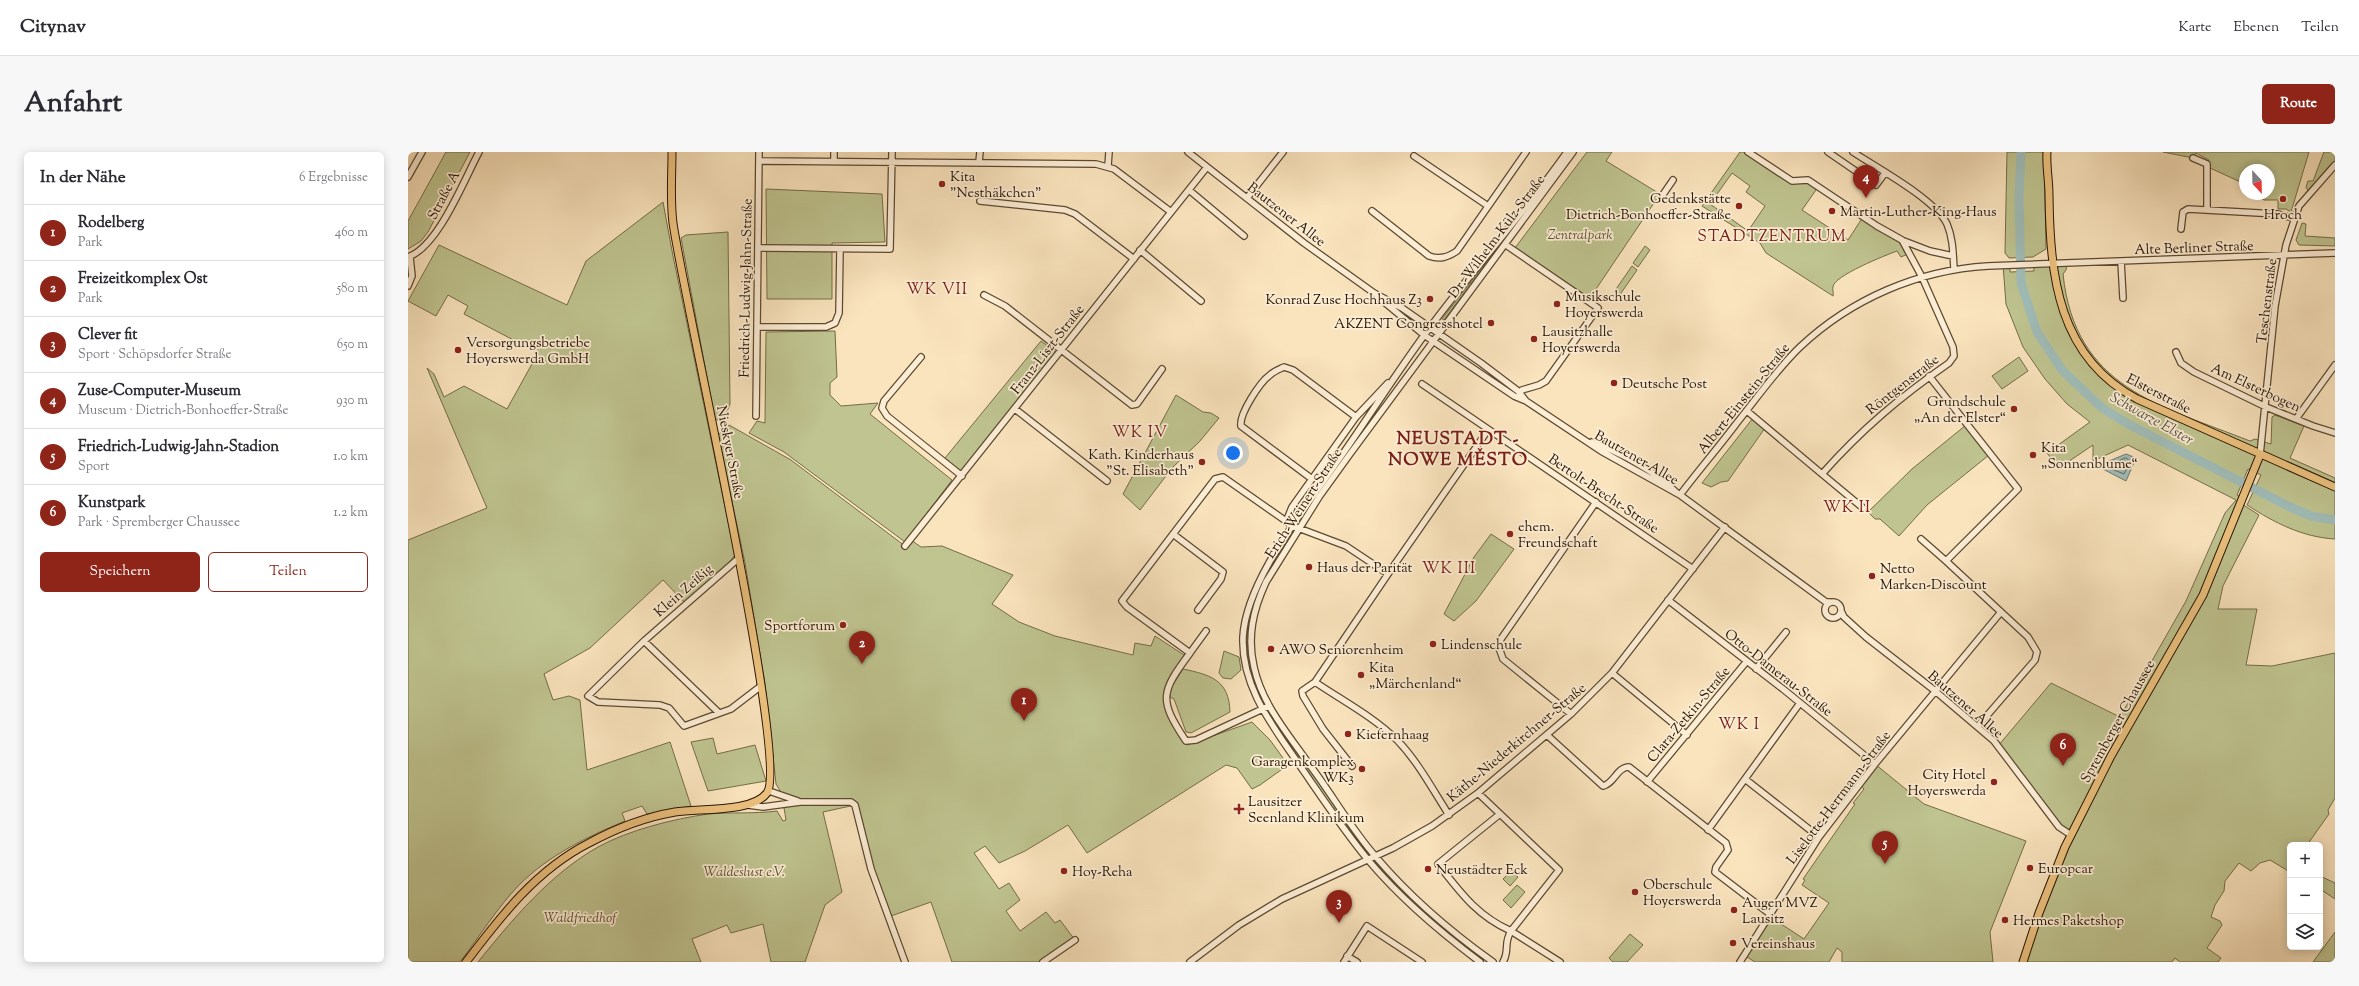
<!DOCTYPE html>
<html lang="de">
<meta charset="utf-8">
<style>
:root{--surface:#fff;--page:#f7f7f7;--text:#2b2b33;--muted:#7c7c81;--line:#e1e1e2;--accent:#8f2418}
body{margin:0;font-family:"Sorts Mill Goudy",serif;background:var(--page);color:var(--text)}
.controls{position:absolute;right:12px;bottom:12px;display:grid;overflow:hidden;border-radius:6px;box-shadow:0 2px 10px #0003}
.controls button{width:36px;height:36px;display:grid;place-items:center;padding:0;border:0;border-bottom:1px solid var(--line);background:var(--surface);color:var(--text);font:20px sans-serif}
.compass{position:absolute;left:1831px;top:12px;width:36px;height:36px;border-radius:50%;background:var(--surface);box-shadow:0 2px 10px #0003;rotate:158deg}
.you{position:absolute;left:825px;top:301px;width:14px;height:14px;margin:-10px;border:3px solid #fff;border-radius:50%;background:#1a73e8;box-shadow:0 0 0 6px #1a73e833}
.badge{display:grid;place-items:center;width:26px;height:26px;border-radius:50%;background:var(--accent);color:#fff;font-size:13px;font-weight:700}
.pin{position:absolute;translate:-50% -33px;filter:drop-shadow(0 1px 2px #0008)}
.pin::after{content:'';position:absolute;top:21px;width:14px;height:12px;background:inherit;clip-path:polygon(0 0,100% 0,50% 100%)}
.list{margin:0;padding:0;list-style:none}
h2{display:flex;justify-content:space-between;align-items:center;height:52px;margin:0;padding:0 16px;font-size:17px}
h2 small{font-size:13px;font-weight:400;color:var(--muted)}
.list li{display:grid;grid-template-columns:26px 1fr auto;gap:12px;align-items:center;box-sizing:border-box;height:56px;padding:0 16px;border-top:1px solid var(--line)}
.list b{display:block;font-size:15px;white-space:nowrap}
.list p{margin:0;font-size:13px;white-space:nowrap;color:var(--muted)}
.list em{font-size:13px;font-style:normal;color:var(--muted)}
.actions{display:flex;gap:8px;padding:12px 16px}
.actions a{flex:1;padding:9px 0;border:1px solid var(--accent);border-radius:6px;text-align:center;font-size:14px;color:var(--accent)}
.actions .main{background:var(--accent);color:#fff}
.icon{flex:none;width:22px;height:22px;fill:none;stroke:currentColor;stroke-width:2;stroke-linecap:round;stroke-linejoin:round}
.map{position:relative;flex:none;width:1927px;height:810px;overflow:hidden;border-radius:6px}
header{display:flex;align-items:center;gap:24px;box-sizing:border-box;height:56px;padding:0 20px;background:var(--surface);border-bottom:1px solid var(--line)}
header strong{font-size:19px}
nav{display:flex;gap:22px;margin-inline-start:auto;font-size:14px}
.intro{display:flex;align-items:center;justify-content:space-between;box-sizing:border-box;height:96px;padding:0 24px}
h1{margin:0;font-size:28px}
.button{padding:10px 18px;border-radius:6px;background:var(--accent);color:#fff;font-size:14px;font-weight:700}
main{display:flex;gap:24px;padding:0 24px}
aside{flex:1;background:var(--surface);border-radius:6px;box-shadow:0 2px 10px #0003}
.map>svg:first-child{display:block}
</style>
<header>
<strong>Citynav</strong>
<nav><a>Karte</a><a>Ebenen</a><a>Teilen</a></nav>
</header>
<div class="intro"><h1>Anfahrt</h1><a class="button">Route</a></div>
<main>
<aside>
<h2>In der Nähe<small>6 Ergebnisse</small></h2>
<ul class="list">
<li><span class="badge">1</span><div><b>Rodelberg</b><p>Park</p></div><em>460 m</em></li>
<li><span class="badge">2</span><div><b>Freizeitkomplex Ost</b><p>Park</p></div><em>580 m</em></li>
<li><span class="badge">3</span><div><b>Clever fit</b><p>Sport · Schöpsdorfer Straße</p></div><em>650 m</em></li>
<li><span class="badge">4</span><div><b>Zuse-Computer-Museum</b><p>Museum · Dietrich-Bonhoeffer-Straße</p></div><em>930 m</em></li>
<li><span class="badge">5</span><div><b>Friedrich-Ludwig-Jahn-Stadion</b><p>Sport</p></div><em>1.0 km</em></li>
<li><span class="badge">6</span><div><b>Kunstpark</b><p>Park · Spremberger Chaussee</p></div><em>1.2 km</em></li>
</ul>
<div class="actions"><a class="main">Speichern</a><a>Teilen</a></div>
</aside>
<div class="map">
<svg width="1927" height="810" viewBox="0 0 1927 810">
<rect width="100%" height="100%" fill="#fae4be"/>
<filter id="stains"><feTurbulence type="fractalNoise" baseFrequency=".005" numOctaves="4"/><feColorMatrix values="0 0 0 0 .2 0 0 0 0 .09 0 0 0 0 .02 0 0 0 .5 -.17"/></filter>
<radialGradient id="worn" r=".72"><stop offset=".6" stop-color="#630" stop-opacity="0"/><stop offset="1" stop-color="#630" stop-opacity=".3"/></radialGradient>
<path fill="#bfc490" stroke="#746c48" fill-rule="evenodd" d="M38 0H62L20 80 13 89 0 97V69Z
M1179 0H1204L1198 9 1252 42 1182 146 1107 96Z
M1332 0H1340L1384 29 1395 28 1410 35 1394 58 1440 88 1455 65 1494 88 1502 101 1493 105 1489 99C1478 103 1425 124 1425 135 1424 137 1426 141 1425 144L1358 101 1352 91 1294 54ZM1324 21 1342 34 1338 40 1357 54 1340 79 1302 52Z
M1599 0H1636L1638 97 1625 105 1601 106 1597 101Z
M1755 0H1901L1883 60 1878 57H1870V48H1856L1849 43 1861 42V18H1837V32L1802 16 1799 12 1801 8 1788 1 1785 6Z
M1916 0H1927V12L1902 42 1898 35 1900 29H1905Z
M358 37 474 42 477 90 424 91V147H359Z
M255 50 265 104 327 403 312 422 278 452 255 428 182 496 136 522 145 548 161 544 172 548 179 618 262 590 283 654 239 662 234 654 214 661 217 669C179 685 141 703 111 733 89 756 71 785 52 810H0V388L79 356 19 216 26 222 36 245 56 234 99 257 130 201 56 162 60 154 40 143 28 164 0 149 31 93 159 153 178 109Z
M1894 71 1898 72 1897 84 1927 86V94L1891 93 1888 88Z
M320 80 322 252 316 267 307 268 273 86 278 83Z
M1092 92 1036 168 1034 167Z
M1237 94 1242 98 1230 115 1225 111Z
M1626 112H1659L1658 118 1655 122C1667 236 1751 253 1842 289L1847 287 1863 292 1864 265 1867 263 1896 274 1882 306 1927 326V387C1894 385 1867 371 1839 353L1853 323 1840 317 1829 343 1835 346 1806 416 1663 683 1651 675 1590 594 1643 531 1712 565 1778 449 1817 361 1828 348 1720 293 1685 309V293L1651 316 1639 301 1682 270 1659 252 1637 227 1615 195 1598 152 1595 113H1602V120L1626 119Z
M1224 114 1229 118 1211 144 1206 140Z
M427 179 429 225 422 231V243L433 254 470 251 462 262 544 328 497 390 376 300 341 281 349 269 357 271 358 180Z
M633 189 648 200 553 319 537 306Z
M1611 205 1620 219 1594 237 1584 224Z
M768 243 795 260 803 261 811 266 792 289 764 316 732 358 715 342Z
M1345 266 1357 276 1320 329 1313 330 1303 335 1294 331Z
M321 273 383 308 497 394 503 388 513 395 534 394 605 423 584 452 611 470 647 484 725 503 727 491 743 494 747 484 779 505 757 542 779 593 844 570 862 588 880 613 852 633 844 637 829 616 818 613 679 701 660 673 617 699 591 711 577 694 566 701 591 737 601 731 612 748 598 759 612 779 638 760 647 771 652 768 667 788 635 810H544L523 750 480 765 447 653 415 660 434 740 417 753 397 810H363L355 772 323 781 319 773 284 787 293 810H70C104 768 142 722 190 695 221 678 265 667 300 662 323 660 346 662 369 659L375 669 378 668 376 656 392 650 374 642 368 632 357 532 337 411 310 283Z
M1558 273 1581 303 1519 353 1491 384 1472 367H1467L1460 360 1504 317Z
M1834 352 1851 363 1815 434 1810 457H1849L1838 513 1864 514 1927 501V646L1920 658 1921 662 1899 693H1882V720L1862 708 1852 711 1843 719 1831 711 1817 729 1816 739 1807 753 1803 765 1812 769 1814 773 1799 796 1813 806 1810 810H1772L1767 806 1764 810H1616L1632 761 1677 655 1770 489Z
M1083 382 1106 397 1068 449 1046 469 1036 462 1066 405Z
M880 386C881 391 858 425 854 434 840 462 837 495 846 525H844C829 473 853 429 880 386Z
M816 499 831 505 833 518 823 527 815 526 811 521Z
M775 517C803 523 821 528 822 560L783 581 778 580 766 547 762 545 763 536Z
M865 566 946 679 944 680 919 648 864 568Z
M305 586 309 602 347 593 358 629 300 639 283 590Z
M1467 612 1516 652 1618 689 1582 780 1585 810H1434V800L1429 796 1421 810H1347L1336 803 1361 764 1396 787 1421 751 1394 733 1397 728 1395 727 1447 652 1445 651 1456 637 1451 633Z
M1103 719 1110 725 1102 734 1095 727Z
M1912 724 1927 731V747L1912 737Z
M1109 733 1117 740 1103 756 1095 748Z
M1927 780V810H1905Z
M1222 782 1235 793 1219 810H1205L1201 806Z"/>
<path fill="#a0bdb9" stroke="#707a6f" d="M1718 302 1728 306 1718 329 1689 314Z"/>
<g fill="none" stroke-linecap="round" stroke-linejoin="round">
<path stroke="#64695c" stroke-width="1" d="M1718 306 1722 309 1716 322 1701 316 1702 313Z"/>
<path stroke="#a0bdb9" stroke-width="9" d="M1613 0 1611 46 1613 131 1629 180 1654 218 1694 256 1720 272 1880 354 1903 364 1927 368"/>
<g stroke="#5c4930" stroke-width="8">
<path id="minor" d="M780 0 896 91 966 141 994 156 1073 211 1110 239 1118 249 1193 299 1272 343 1418 450H1422
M1340 0 1384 29 1400 28 1469 74 1494 88 1514 125 1545 195 1546 204 1541 211C1492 245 1454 277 1414 322L1455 356
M1420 0 1468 33 1477 21
M1445 0C1469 16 1527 47 1539 72 1545 86 1545 101 1546 117
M1006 4 1080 54
M1785 6 1799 12V58
M426 8V0
M351 9 688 12 706 17 763 60
M571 10 572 0
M700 14 701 0
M0 25 14 0
M781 38 836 84
M1254 44 1265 28
M839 46 875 0
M572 49 657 58 667 62 726 107
M964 59 1021 104C1032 108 1040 105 1049 99L1118 0
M1773 77 1775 60 1780 57 1869 62 1886 66
M1496 89 1522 99 1545 104
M1098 93 1190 156 1138 229 1131 233 1114 238
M351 96 482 97 484 0
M732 98 793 149
M0 105C30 95 56 28 71 0
M1713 109 1715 146
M0 134 4 124 2 105
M576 143 597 154 724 253 729 252 754 217
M970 145 1016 183 1106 244 1118 249
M349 175H418L427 171 431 161 432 97
M1768 200 1773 211 1786 220 1858 255 1905 274 1927 281
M513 205 476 249 474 256 479 264 554 324
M1521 224 1610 337 1538 409 1620 485 1629 500 1627 508 1570 574
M1014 232 1285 417
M607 257 699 329
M1339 259 1414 322
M348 264 351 0
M1888 267 1927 213
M1184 290C1213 301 1247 319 1269 341
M1852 303 1867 154 1878 93 1891 54 1927 13
M904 327 833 274C831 262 852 230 862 223 866 219 872 217 876 215L885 218 948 265
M1272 343C1290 319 1310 296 1328 272 1349 246 1368 218 1392 195 1443 147 1510 118 1580 114L1927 101
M878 370 884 355 948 265 980 231
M765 382 815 420 813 427 790 458
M1513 387 1538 409
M497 394 799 15
M331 406 236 489 180 544 190 550 252 553 261 556 276 574 323 557 353 534
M1260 448 1375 537 1467 612
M1417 458a8 8 0 1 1 16 0a8 8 0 1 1-16 0Z
M1433 459 1436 465 1458 485 1526 538 1586 589 1651 675 1663 683
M236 489 310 560
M782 501 798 479
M1348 517 1378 480
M1204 521 1279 583
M907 530C935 549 966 565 990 589 1010 610 1025 638 1041 663
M861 554 788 588 778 589C750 547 753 540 782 501L719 455 714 449 807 327 815 325 885 374 938 394 980 422 1080 278
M1163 562 1095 507 1091 496 1093 487 1188 350
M1139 583 1195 634C1206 632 1209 615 1221 615L1318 691 1320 698 1308 715 1307 720 1362 762
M944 614 915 577 895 544 894 539 907 530 980 422
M1337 627 1411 685
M1239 630 1339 509
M361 639 390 649
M1070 641 1151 718 1103 779 1152 810
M340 653 355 655 392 650H443L447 653 463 717 497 810
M1092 662 1030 712C1052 740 1069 764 1103 779 1095 792 1102 798 1095 810
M1300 678 1392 551
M939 804 949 810
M635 810 667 788
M782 810 831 773 874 747 985 696 1024 674 1070 641 1163 562 1204 521 1317 375
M936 810 959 774 1014 810
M1072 810C1032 780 993 747 961 709 935 678 913 644 890 611 864 573 833 534 835 485 838 428 897 357 929 310 961 265 990 218 1023 174 1067 115 1117 60 1159 0
M1085 810C1043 780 1002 745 968 705 943 677 924 642 901 612 880 582 854 552 846 515 839 485 845 458 858 430L911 345 942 302 1165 0
M1332 810 1411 685 1467 612 1593 460"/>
</g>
<g stroke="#281500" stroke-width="9">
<path id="major" d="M1639 0C1638 14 1641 28 1641 43 1642 124 1650 205 1729 247L1927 335
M58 810C93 764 128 718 181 691 207 677 237 665 267 660 291 656 344 661 359 641 382 610 275 144 265 71 262 48 264 23 264 0
M1615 810 1631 761 1657 695 1703 604 1795 443 1852 303"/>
</g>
<use href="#minor" stroke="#fcedd5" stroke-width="5.5"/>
<use href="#major" stroke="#edc27f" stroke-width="7"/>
</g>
<g fill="#8f2418" stroke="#fcedd5" stroke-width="1.5">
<circle cx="534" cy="32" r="4"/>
<circle cx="1875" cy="47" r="4"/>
<circle cx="1331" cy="54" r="4"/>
<circle cx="1424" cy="59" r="4"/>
<circle cx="1022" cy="147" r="4"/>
<circle cx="1149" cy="152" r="4"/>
<circle cx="1083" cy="171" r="4"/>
<circle cx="1126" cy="187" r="4"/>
<circle cx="50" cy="198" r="4"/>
<circle cx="1206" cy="231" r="4"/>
<circle cx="1606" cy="257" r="4"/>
<circle cx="1625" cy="303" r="4"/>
<circle cx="794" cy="310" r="4"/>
<circle cx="1102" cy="382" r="4"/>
<circle cx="901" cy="415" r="4"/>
<circle cx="1464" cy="424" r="4"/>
<circle cx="435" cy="473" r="4"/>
<circle cx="1025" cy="492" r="4"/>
<circle cx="863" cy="497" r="4"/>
<circle cx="953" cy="523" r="4"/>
<circle cx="940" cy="582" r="4"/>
<circle cx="954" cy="617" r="4"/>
<circle cx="1586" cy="630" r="4"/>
<path d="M829 651h4v4h4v4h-4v4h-4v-4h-4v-4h4z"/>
<circle cx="1622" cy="716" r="4"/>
<circle cx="1020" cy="717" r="4"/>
<circle cx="656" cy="719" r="4"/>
<circle cx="1227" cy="740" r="4"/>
<circle cx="1326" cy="758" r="4"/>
<circle cx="1597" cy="768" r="4"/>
<circle cx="1325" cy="791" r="4"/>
</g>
<g text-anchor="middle" stroke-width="3.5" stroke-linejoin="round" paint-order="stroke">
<g font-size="14" fill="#281500" stroke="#fcedd5" text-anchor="start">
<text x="542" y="29">Kita<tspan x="542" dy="16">"Nesthäkchen"</tspan></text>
<text x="1323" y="51" text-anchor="end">Gedenkstätte<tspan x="1323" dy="16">Dietrich-Bonhoeffer-Straße</tspan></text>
<text x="1432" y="64">Martin-Luther-King-Haus</text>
<text x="1875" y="67" text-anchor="middle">Hroch</text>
<text x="1157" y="149">Musikschule<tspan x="1157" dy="16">Hoyerswerda</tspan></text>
<text x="1014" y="152" text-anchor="end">Konrad Zuse Hochhaus Z3</text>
<text x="1075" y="176" text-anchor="end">AKZENT Congresshotel</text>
<text x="1134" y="184">Lausitzhalle<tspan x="1134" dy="16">Hoyerswerda</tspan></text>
<text x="58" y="195">Versorgungsbetriebe<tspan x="58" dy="16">Hoyerswerda GmbH</tspan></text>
<text x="1214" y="236">Deutsche Post</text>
<text x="1598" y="254" text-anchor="end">Grundschule<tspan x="1598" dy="16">„An der Elster“</tspan></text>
<text x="1633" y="300">Kita<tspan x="1633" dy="16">„Sonnenblume“</tspan></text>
<text x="786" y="307" text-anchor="end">Kath. Kinderhaus<tspan x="786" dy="16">"St. Elisabeth"</tspan></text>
<text x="1110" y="379">ehem.<tspan x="1110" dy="16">Freundschaft</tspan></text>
<text x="909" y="420">Haus der Parität</text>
<text x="1472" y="421">Netto<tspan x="1472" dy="16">Marken-Discount</tspan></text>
<text x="427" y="478" text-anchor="end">Sportforum</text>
<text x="1033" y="497">Lindenschule</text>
<text x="871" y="502">AWO Seniorenheim</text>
<text x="961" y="520">Kita<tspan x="961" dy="16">„Märchenland“</tspan></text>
<text x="948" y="587">Kiefernhaag</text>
<text x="946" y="614" text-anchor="end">Garagenkomplex<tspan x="946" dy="16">WK3</tspan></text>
<text x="1578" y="627" text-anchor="end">City Hotel<tspan x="1578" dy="16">Hoyerswerda</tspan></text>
<text x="840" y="654">Lausitzer<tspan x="840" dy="16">Seenland Klinikum</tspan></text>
<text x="1630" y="721">Europcar</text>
<text x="1028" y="722">Neustädter Eck</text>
<text x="664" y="724">Hoy-Reha</text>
<text x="1235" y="737">Oberschule<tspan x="1235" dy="16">Hoyerswerda</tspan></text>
<text x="1334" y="755">Augen MVZ<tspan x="1334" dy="16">Lausitz</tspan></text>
<text x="1605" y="773">Hermes Paketshop</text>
<text x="1333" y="796">Vereinshaus</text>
</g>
<g font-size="14" fill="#281500" stroke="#fcedd5">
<text transform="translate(35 43) rotate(-62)" y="5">Straße A</text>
<text transform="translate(879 62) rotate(38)" y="5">Bautzener Allee</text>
<text transform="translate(1088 84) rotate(-53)" y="5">Dr.-Wilhelm-Külz-Straße</text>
<text transform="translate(1786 95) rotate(-2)" y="5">Alte Berliner Straße</text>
<text transform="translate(337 136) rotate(-89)" y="5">Friedrich-Ludwig-Jahn-Straße</text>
<text transform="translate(1858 149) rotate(-83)" y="5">Teschenstraße</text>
<text transform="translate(639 197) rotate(-52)" y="5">Franz-Liszt-Straße</text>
<text transform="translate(1494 232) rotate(-38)" y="5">Röntgenstraße</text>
<text transform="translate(1848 235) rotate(25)" y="5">Am Elsterbogen</text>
<text transform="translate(1751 241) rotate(27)" y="5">Elsterstraße</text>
<text transform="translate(1335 246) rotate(-51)" y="5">Albert-Einstein-Straße</text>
<text transform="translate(323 300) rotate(79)" y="5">Nieskyer Straße</text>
<text transform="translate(1229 305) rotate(30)" y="5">Bautzener Allee</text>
<text transform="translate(1196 341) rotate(34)" y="5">Bertolt-Brecht-Straße</text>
<text transform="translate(895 351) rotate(-57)" y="5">Erich-Weinert-Straße</text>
<text transform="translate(275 438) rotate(-41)" y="5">Klein Zeißig</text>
<text transform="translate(1371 520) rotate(38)" y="5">Otto-Damerau-Straße</text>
<text transform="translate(1558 552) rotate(41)" y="5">Bautzener Allee</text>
<text transform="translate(1280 562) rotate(-50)" y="5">Clara-Zetkin-Straße</text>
<text transform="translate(1709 569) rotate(-61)" y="5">Spremberger Chaussee</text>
<text transform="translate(1108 590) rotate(-40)" y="5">Käthe-Niederkirchner-Straße</text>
<text transform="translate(1430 645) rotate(-53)" y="5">Liselotte-Herrmann-Straße</text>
</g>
<g font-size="14" font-style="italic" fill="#5d5232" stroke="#fcedd5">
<text x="1172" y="87">Zentralpark</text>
<text x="336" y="724">Waldeslust e.V.</text>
<text x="172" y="770">Waldfriedhof</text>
</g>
<g font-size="15" font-style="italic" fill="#525041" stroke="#fcedd5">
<text transform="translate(1744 266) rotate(29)" y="5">Schwarze Elster</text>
</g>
<g font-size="16" letter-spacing="1" fill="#7a1f14" stroke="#fcedd5">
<text x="1364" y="89">STADTZENTRUM</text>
<text x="529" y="142">WK VII</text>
<text x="732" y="285">WK IV</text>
<text x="1439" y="360">WK II</text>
<text x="1041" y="421">WK III</text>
<text x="1331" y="577">WK I</text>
</g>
<g font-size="18" font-weight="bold" letter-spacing="1" fill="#7a1f14" stroke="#fcedd5">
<text x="1050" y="292">NEUSTADT -<tspan x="1050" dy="21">NOWE MĚSTO</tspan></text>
</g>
</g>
<rect width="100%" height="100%" filter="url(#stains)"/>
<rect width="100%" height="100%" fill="url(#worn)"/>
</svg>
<div class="controls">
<button>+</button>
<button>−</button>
<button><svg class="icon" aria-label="layers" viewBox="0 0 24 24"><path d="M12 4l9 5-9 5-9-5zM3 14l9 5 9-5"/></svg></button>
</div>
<svg class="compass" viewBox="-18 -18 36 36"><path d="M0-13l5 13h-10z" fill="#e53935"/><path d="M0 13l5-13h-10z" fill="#7c7c81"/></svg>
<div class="you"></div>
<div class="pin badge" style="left:616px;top:569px">1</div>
<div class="pin badge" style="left:454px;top:512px">2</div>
<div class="pin badge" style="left:931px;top:771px">3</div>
<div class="pin badge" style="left:1458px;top:46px">4</div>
<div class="pin badge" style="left:1477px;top:712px">5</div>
<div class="pin badge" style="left:1655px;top:614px">6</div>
</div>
</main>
